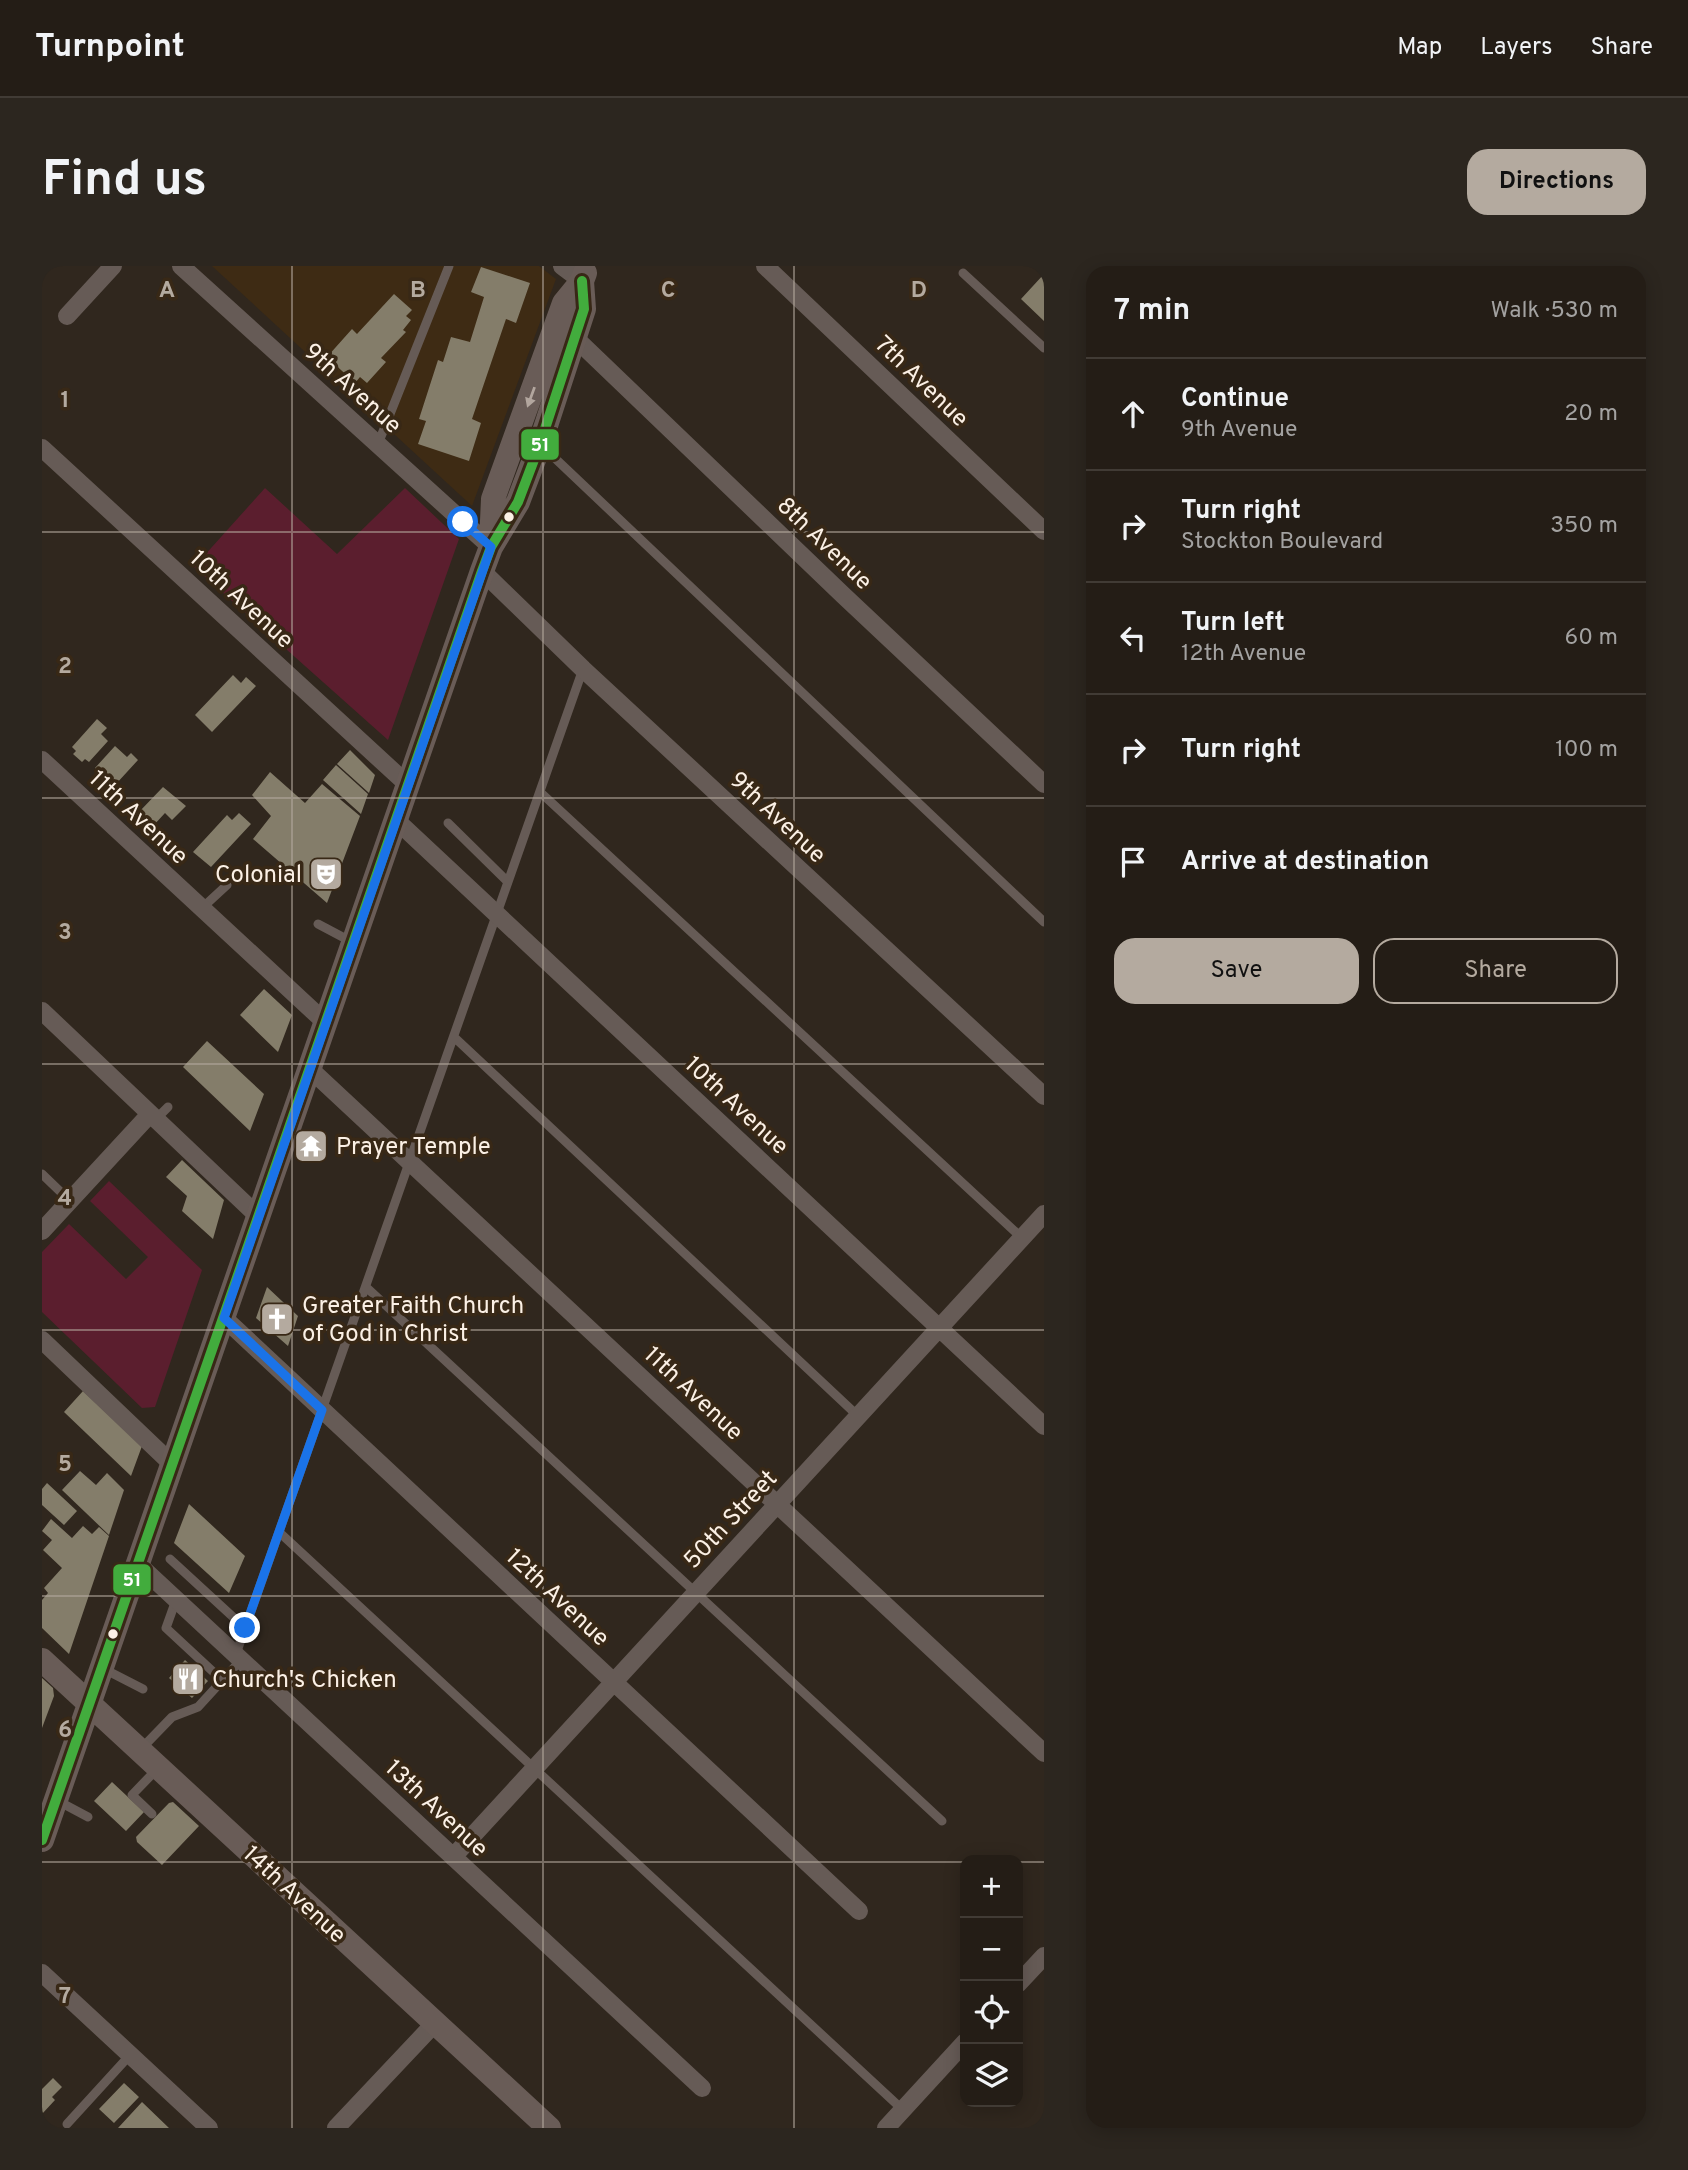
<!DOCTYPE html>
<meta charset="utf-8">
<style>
:root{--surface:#241d16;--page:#2c261f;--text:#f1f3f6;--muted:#a3a2a1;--line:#413b35;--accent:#b4aa9f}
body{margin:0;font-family:Overpass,sans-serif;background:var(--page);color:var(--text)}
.controls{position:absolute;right:21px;bottom:21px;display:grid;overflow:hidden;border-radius:14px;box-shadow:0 4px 18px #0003}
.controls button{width:63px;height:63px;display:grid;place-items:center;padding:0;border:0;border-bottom:2px solid var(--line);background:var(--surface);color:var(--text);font:35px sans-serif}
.stop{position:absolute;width:21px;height:21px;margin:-16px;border:5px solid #1a73e8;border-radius:50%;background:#fff}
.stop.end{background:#1a73e8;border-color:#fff;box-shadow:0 2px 7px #0008}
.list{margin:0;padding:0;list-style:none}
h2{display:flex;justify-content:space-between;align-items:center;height:91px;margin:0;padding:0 28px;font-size:30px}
h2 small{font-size:23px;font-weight:400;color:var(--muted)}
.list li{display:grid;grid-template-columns:46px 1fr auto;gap:21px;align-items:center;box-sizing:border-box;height:112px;padding:0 28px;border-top:2px solid var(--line)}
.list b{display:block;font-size:26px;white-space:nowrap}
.list p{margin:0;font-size:23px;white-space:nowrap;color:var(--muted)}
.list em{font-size:23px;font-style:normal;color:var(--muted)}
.actions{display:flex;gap:14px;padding:21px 28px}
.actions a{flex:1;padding:16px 0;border:2px solid var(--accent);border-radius:21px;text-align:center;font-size:24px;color:var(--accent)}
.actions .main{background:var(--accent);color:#111}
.icon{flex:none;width:38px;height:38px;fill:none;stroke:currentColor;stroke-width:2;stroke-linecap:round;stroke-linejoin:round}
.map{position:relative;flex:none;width:1002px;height:1862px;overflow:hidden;border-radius:21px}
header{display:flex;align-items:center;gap:42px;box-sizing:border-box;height:98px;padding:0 35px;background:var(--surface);border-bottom:2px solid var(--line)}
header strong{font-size:33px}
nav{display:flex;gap:38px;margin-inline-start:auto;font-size:24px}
.intro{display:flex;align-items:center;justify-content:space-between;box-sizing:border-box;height:168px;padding:0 42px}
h1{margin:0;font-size:49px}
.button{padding:18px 32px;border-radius:21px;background:var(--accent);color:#111;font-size:24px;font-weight:700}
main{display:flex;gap:42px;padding:0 42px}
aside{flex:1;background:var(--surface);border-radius:21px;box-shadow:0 4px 18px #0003}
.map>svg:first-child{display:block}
</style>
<header>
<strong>Turnpoint</strong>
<nav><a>Map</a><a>Layers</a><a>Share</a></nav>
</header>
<div class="intro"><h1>Find us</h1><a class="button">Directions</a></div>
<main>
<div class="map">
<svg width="1002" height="1862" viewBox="0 0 1002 1862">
<rect width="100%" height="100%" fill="#30271e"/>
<path fill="#3e2b14" d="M170 0H497L514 13 430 240Z"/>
<path fill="#5b1e2e" d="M223 222 295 288 363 222 417 273 346 474 152 301Z
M67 915 160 1004 113 1141 100 1142 0 1046V986L27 958 84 1013 106 991 48 935Z"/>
<path fill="#847d6a" d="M439 1 488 17 474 57 464 53 430 153 439 157 427 195 376 178 384 155 377 153 396 94 401 96 409 71 428 76 442 31 429 26Z
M1002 8V55L979 33Z
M352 28 370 44 364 50 369 54 361 64 364 66 339 92 344 96 325 117 318 111 313 117 285 91 310 63 315 68Z
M191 409 199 417 204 411 214 420 170 466 153 449Z
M55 453 65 462 59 468 66 475 47 496 43 493 40 496 31 488 34 485 30 481Z
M73 480 85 491 89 487 96 494 74 518 69 514 66 517 53 502Z
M308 484 333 509 327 527 295 498Z
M294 499 326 528 319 548 281 514Z
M228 506 263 537 280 518 318 550 285 637 211 573 229 550 210 529Z
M121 521 144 540 130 554 123 547 111 560 97 546Z
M197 547 209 558 169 601 151 586 185 549 190 554Z
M222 723 250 749 236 786 198 749Z
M165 775 222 828 208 865 141 801Z
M140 894 182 934 171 973 140 945 145 930 124 911Z
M225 1021 256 1050 246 1080 214 1052Z
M41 1125 100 1180 89 1210 22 1146Z
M38 1205 54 1219 65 1207 82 1224 67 1269 20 1224Z
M5 1217 35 1245 22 1259 0 1239V1223Z
M147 1238 203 1290 187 1327 132 1277Z
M9 1253 30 1272 41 1260 50 1268 57 1261 67 1270 27 1388 0 1362V1334L6 1327 2 1322 20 1302 1 1284 10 1274 0 1265Z
M143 1394 166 1415 150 1432 127 1412Z
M0 1412 11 1422 12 1430 0 1462Z
M70 1516 102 1546 84 1565 52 1535Z
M131 1536 157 1560 120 1599 95 1576 94 1571 127 1537Z
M11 1812 20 1821 10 1831 13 1834 0 1848V1823Z
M82 1817 97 1831 72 1857 57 1843Z
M100 1836 127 1862H76Z"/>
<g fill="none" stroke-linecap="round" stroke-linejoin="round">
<path stroke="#665b56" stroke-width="9" d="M921 7 1002 82
M336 178 407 0
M499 179 1002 656
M498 526 980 972
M406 557 466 616
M160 642 185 619
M276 658 310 676
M412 771 816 1150
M114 853 126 841
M0 908 28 935
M324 1021 900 1555
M237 1266 861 1844
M128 1293 203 1362
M134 1334 124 1362 180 1414
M194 1388 541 403
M62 1403 101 1423
M100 1482 130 1451 156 1441 199 1394
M16 1535 46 1551
M110 1548 90 1529 116 1502
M25 1858 88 1789"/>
<path stroke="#665b56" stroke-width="18" d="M139 0 449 281
M520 0 540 15
M723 0 1002 265
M25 50 71 0
M531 70 801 329 1002 518
M0 182 366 519
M440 305 541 403 1002 830
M0 494 284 757
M354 554 1002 1160
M0 745 217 951
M268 803 1002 1487
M0 965 108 848
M182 1052 817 1645
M0 1074 131 1199
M97 1299 660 1822
M411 1591 1002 948
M0 1707 167 1862
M976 1718 1002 1690
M294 1862 393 1757
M844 1862 923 1776"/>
<path stroke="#695c57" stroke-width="24" d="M449 277 451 233 522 37 540 15 543 7
M0 1394 507 1862
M0 1574 440 305 449 281 476 236 498 178 542 43 540 15"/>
<g stroke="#382816" stroke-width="16">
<path id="bus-1" d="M0 1574 440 305 449 281 476 236 498 178 542 43 540 15"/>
</g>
<use href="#bus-1" stroke="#42ac3d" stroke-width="10"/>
</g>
<defs><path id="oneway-solid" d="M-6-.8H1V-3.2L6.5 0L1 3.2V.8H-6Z" transform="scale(1.75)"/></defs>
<use fill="#b2a69e" href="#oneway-solid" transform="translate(489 131) rotate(110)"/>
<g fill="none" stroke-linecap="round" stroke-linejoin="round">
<path stroke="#1a73e8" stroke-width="9" d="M203 1362 280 1144 182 1052 449 281 421 256"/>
</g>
<path fill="none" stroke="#b4aa9f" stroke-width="2" stroke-opacity="0.55" d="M250 0V1862M501 0V1862M752 0V1862M0 266H1002M0 532H1002M0 798H1002M0 1064H1002M0 1330H1002M0 1596H923M976 1596H1002"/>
<defs>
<g id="theatre-square" transform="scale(1.75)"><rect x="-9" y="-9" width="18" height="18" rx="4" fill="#b4aa9f" stroke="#382816"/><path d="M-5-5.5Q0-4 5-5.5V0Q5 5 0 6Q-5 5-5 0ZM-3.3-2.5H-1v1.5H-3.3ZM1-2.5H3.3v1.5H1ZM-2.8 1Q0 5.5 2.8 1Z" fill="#fff"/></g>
<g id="temple-square" transform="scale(1.75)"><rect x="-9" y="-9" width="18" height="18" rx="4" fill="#b4aa9f" stroke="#382816"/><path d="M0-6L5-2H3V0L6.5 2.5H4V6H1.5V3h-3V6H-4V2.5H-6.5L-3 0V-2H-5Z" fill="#fff"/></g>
<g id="church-square" transform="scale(1.75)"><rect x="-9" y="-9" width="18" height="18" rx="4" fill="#b4aa9f" stroke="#382816"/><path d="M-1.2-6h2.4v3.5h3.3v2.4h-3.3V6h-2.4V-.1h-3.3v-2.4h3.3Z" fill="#fff"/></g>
<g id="restaurant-square" transform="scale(1.75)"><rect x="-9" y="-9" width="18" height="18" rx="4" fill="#b4aa9f" stroke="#382816"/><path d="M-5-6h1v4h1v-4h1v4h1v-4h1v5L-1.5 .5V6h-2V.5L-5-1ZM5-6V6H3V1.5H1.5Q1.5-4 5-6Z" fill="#fff"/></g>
</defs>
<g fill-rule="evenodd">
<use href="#theatre-square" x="284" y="608"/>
<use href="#temple-square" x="269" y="880"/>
<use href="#church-square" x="235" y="1053"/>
<use href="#restaurant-square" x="146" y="1413"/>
</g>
<g fill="#fbf0e5" stroke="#382816" stroke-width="2.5">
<circle cx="467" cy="251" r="6"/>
<circle cx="71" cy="1368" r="6"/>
</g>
<g text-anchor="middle" stroke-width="7" stroke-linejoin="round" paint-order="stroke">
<g font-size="24" fill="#fbf0e5" stroke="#382816">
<text transform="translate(880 115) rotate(44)" y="8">7th Avenue</text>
<text transform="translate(311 122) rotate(42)" y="8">9th Avenue</text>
<text transform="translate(783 277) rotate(44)" y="8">8th Avenue</text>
<text transform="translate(200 333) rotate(43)" y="8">10th Avenue</text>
<text transform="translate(97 551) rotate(43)" y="8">11th Avenue</text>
<text transform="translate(736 551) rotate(43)" y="8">9th Avenue</text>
<text transform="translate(695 839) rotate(43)" y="8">10th Avenue</text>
<text transform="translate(652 1127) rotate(43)" y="8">11th Avenue</text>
<text transform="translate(688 1253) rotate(-47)" y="8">50th Street</text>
<text transform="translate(516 1331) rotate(43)" y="8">12th Avenue</text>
<text transform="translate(395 1542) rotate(43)" y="8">13th Avenue</text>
<text transform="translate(253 1628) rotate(43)" y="8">14th Avenue</text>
</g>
<g font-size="24" fill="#fbf0e5" stroke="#382816" text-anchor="start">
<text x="260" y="616" text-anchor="end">Colonial</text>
<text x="294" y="888">Prayer Temple</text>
<text x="260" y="1047">Greater Faith Church<tspan x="260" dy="28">of God in Christ</tspan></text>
<text x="170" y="1421">Church's Chicken</text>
</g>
</g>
<g font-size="23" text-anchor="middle" font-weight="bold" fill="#b4aa9f" stroke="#382816" stroke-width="7" stroke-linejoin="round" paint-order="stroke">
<text x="125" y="31">A</text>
<text x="376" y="31">B</text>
<text x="626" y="31">C</text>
<text x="877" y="31">D</text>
<text x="23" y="141">1</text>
<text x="23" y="407">2</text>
<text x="23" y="673">3</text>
<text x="23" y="939">4</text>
<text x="23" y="1205">5</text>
<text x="23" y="1471">6</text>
<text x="23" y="1737">7</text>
</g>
<g stroke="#382816" stroke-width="2.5">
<rect x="478" y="162" width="40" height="33" rx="7" fill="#42ac3d"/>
<rect x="70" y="1297" width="40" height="33" rx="7" fill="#42ac3d"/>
</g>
<g font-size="19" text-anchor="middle" font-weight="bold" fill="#fff">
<text x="498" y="185">51</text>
<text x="90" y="1320">51</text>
</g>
</svg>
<div class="controls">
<button>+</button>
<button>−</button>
<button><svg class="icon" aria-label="locate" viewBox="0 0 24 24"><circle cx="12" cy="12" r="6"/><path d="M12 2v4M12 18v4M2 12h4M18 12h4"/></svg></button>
<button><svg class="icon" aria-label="layers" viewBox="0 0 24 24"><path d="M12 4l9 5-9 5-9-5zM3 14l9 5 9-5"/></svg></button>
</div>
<div class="stop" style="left:421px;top:256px"></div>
<div class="stop end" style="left:203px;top:1362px"></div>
</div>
<aside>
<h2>7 min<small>Walk · 530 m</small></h2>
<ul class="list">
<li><svg class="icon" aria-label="ahead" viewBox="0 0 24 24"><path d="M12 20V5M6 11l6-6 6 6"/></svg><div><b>Continue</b><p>9th Avenue</p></div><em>20 m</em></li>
<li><svg class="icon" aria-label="right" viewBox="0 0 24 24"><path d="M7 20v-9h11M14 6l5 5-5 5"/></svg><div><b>Turn right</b><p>Stockton Boulevard</p></div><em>350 m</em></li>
<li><svg class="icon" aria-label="left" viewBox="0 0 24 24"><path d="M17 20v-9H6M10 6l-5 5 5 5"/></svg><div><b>Turn left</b><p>12th Avenue</p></div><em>60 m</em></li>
<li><svg class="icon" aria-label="right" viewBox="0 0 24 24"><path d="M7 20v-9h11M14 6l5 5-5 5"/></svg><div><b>Turn right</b></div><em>100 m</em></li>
<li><svg class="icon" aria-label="arrive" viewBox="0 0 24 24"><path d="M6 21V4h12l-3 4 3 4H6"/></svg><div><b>Arrive at destination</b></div></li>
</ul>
<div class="actions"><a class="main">Save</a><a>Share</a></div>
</aside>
</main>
